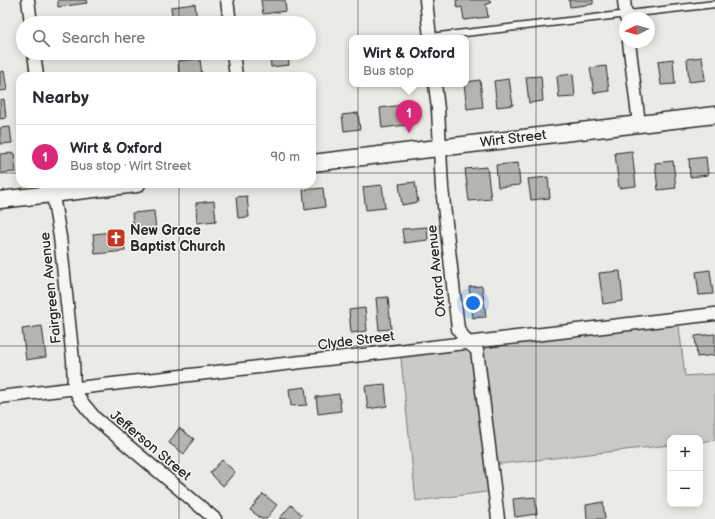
<!DOCTYPE html>
<meta charset="utf-8">
<style>
:root{--surface:#fff;--page:#f2f2f3;--text:#2b2b33;--muted:#7c7c81;--line:#e1e1e2;--accent:#db2777}
body{margin:0;font-family:"Balsamiq Sans",sans-serif;background:var(--page);color:var(--text)}
.controls{position:absolute;right:12px;bottom:12px;display:grid;overflow:hidden;border-radius:8px;box-shadow:0 2px 10px #0003}
.controls button{width:36px;height:36px;display:grid;place-items:center;padding:0;border:0;border-bottom:1px solid var(--line);background:var(--surface);color:var(--text);font:20px sans-serif}
.compass{position:absolute;left:619px;top:12px;width:36px;height:36px;border-radius:50%;background:var(--surface);box-shadow:0 2px 10px #0003;rotate:264deg}
.you{position:absolute;left:473px;top:303px;width:14px;height:14px;margin:-10px;border:3px solid #fff;border-radius:50%;background:#1a73e8;box-shadow:0 0 0 6px #1a73e833}
.badge{display:grid;place-items:center;width:26px;height:26px;border-radius:50%;background:var(--accent);color:#fff;font-size:13px;font-weight:700}
.pin{position:absolute;translate:-50% -33px;filter:drop-shadow(0 1px 2px #0008)}
.pin::after{content:'';position:absolute;top:21px;width:14px;height:12px;background:inherit;clip-path:polygon(0 0,100% 0,50% 100%)}
.popup{position:absolute;left:349px;top:35px;width:120px;height:52px;box-sizing:border-box;display:grid;place-content:center;border-radius:8px;background:var(--surface);filter:drop-shadow(0 1px 3px #0005);font-size:13px;white-space:nowrap;color:var(--muted)}
.popup b{font-size:15px;color:var(--text)}
.popup::after{content:'';position:absolute;left:50%;top:100%;margin-left:-8px;border:8px solid transparent;border-top-color:var(--surface)}
.list{margin:0;padding:0;list-style:none}
h2{display:flex;justify-content:space-between;align-items:center;height:52px;margin:0;padding:0 16px;font-size:17px}
h2 small{font-size:13px;font-weight:400;color:var(--muted)}
.list li{display:grid;grid-template-columns:26px 1fr auto;gap:12px;align-items:center;box-sizing:border-box;height:64px;padding:0 16px;border-top:1px solid var(--line)}
.list b{display:block;font-size:15px;white-space:nowrap}
.list p{margin:0;font-size:13px;white-space:nowrap;color:var(--muted)}
.list em{font-size:13px;font-style:normal;color:var(--muted)}
.icon{flex:none;width:22px;height:22px;fill:none;stroke:currentColor;stroke-width:2;stroke-linecap:round;stroke-linejoin:round}
.map{position:relative;flex:none;width:715px;height:519px;overflow:hidden}
.search{position:absolute;background:var(--surface);box-shadow:0 2px 10px #0003;left:16px;top:16px;width:300px;height:44px;display:flex;align-items:center;gap:10px;box-sizing:border-box;padding:0 14px;border-radius:22px;color:var(--muted);font-size:15px}
.panel{position:absolute;background:var(--surface);box-shadow:0 2px 10px #0003;left:16px;top:72px;width:300px;height:116px;border-radius:12px}
.map>svg:first-child{display:block}
</style>
<div class="map">
<svg width="715" height="519" viewBox="0 0 715 519">
<rect width="100%" height="100%" fill="#eaeae6"/>
<filter id="ink" filterUnits="userSpaceOnUse"><feTurbulence type="fractalNoise" baseFrequency=".025" numOctaves="2"/><feDisplacementMap in="SourceGraphic" scale="8" xChannelSelector="R" yChannelSelector="G"/><feConvolveMatrix kernelMatrix="1 2 1 2 8 2 1 2 1" color-interpolation-filters="sRGB"/></filter>
<g filter="url(#ink)">
<path fill="#cacac7" stroke="#7a7a79" d="M678 318 685 376 715 374V440L700 442V438H670V445L491 465 494 491 416 501 400 350Z"/>
<path fill="#b4b4b1" stroke="#2b2b2b" d="M58 0H86L87 3 58 7Z
M261 0H285L286 11 263 14Z
M456 0H490L491 3 486 4 488 17 464 20 462 7 457 8Z
M569 0H593V4L570 7Z
M195 4 197 22 173 23 171 7Z
M270 53H288L289 65 271 67Z
M702 57 705 80 689 82 687 59Z
M200 59 202 76H179L178 61Z
M673 59 675 84 661 85 658 61Z
M606 66 609 91 594 93 590 68Z
M4 71 7 90 0 91V72Z
M573 74 575 97 559 98 557 76Z
M541 76 543 101 529 103 526 77Z
M509 79 513 105 497 107 494 81Z
M480 80 483 107 467 109 464 84H466V82Z
M4 99 6 118 0 119V100Z
M403 105 406 125 382 128 380 108Z
M358 113 360 129 344 131 342 115Z
M10 127 12 143 0 144V128Z
M632 151 636 186 619 188 615 153Z
M14 153 16 172 0 173V154Z
M706 157 708 175 690 177 689 159Z
M673 161 676 188 658 190 655 163Z
M518 163 520 185 498 187 496 165Z
M487 167 491 199 469 201 465 169Z
M548 177 550 198 531 200 528 179Z
M415 182 418 202 402 205 399 184Z
M382 185 385 208 366 210 363 187Z
M323 188 325 207 305 210 303 190Z
M247 196 249 217 238 218 236 197Z
M214 201 216 221 197 223 196 203Z
M154 211 156 231 134 233 132 213Z
M427 227 428 240 404 243 402 229Z
M123 231 125 251 95 254 93 234Z
M710 270 713 294 699 295 696 272Z
M620 271 623 301 603 304 599 273Z
M482 286 486 317 473 318 469 287Z
M388 297 391 329 379 330 376 298Z
M365 308 367 331 351 333 349 310Z
M42 326 46 357 26 360 22 329Z
M715 334V355L697 357 695 336Z
M385 384 387 406 368 409 365 386Z
M305 387 307 405 291 406 289 389Z
M339 394 341 411 318 414 316 397Z
M179 428 194 439 184 454 169 443Z
M222 460 235 472 223 486 210 473Z
M263 494 277 505 266 519H262L250 510Z
M535 497 537 514 515 517 513 499Z
M603 502 605 519H587L586 505Z
M291 505 302 515 298 519H279Z"/>
<g fill="none" stroke-linecap="round" stroke-linejoin="round">
<g stroke="#2b2b2b" stroke-width="9">
<path id="service" d="M430 37 715 4"/>
</g>
<g stroke="#2b2b2b" stroke-width="15">
<path id="minor" d="M28 0 31 23
M227 0 230 23
M426 0 430 38
M624 0 626 18
M629 42 639 124
M34 53 37 76
M233 53 236 76
M435 84 438 109 442 188 458 329 467 342 477 350 498 519
M51 184 60 237 73 360 74 388 81 401 95 418 215 519
M0 397 715 314"/>
</g>
<g stroke="#2b2b2b" stroke-width="19">
<path id="secondary" d="M312 163 715 115
M0 200 137 184"/>
</g>
<use href="#service" stroke="#f6f6f2" stroke-width="6"/>
<use href="#minor" stroke="#f6f6f2" stroke-width="12"/>
<use href="#secondary" stroke="#f6f6f2" stroke-width="16"/>
</g>
</g>
<path fill="none" stroke="#2b2b2b" stroke-width="1" stroke-opacity="0.55" d="M179 0V23M358 0V519M536 0V519M179 53V76M0 173H20M312 173H715M179 184V519M0 346H715"/>
<defs>
<g id="church-square" transform="scale(1)"><rect x="-9" y="-9" width="18" height="18" rx="4" fill="#c8321e" stroke="#f6f6f2"/><path d="M-1.2-6h2.4v3.5h3.3v2.4h-3.3V6h-2.4V-.1h-3.3v-2.4h3.3Z" fill="#fff"/></g>
</defs>
<g fill-rule="evenodd">
<use href="#church-square" x="116" y="238"/>
</g>
<g text-anchor="middle" stroke-width="3" stroke-linejoin="round" paint-order="stroke">
<g font-size="14" fill="#2b2b2b" stroke="#f6f6f2">
<text transform="translate(513 138) rotate(-7)" y="5">Wirt Street</text>
<text transform="translate(436 271) rotate(-96)" y="5">Oxford Avenue</text>
<text transform="translate(50 288) rotate(-96)" y="5">Fairgreen Avenue</text>
<text transform="translate(356 340) rotate(-7)" y="5">Clyde Street</text>
<text transform="translate(151 445) rotate(40)" y="5">Jefferson Street</text>
</g>
<g font-size="14" font-weight="bold" fill="#2b2b2b" stroke="#f6f6f2" text-anchor="start">
<text x="130" y="235">New Grace<tspan x="130" dy="16">Baptist Church</tspan></text>
</g>
</g>
</svg>
<div class="controls">
<button>+</button>
<button>−</button>
</div>
<svg class="compass" viewBox="-18 -18 36 36"><path d="M0-13l5 13h-10z" fill="#e53935"/><path d="M0 13l5-13h-10z" fill="#7c7c81"/></svg>
<div class="you"></div>
<div class="pin badge" style="left:409px;top:133px">1</div>
<div class="popup"><b>Wirt &amp; Oxford</b>Bus stop</div>
<div class="search"><svg class="icon" aria-label="search" viewBox="0 0 24 24"><circle cx="10" cy="10" r="6"/><path d="M15 15l6 6"/></svg>Search here</div>
<section class="panel">
<h2>Nearby<small></small></h2>
<ul class="list">
<li><span class="badge">1</span><div><b>Wirt &amp; Oxford</b><p>Bus stop · Wirt Street</p></div><em>90 m</em></li>
</ul>
</section>
</div>
